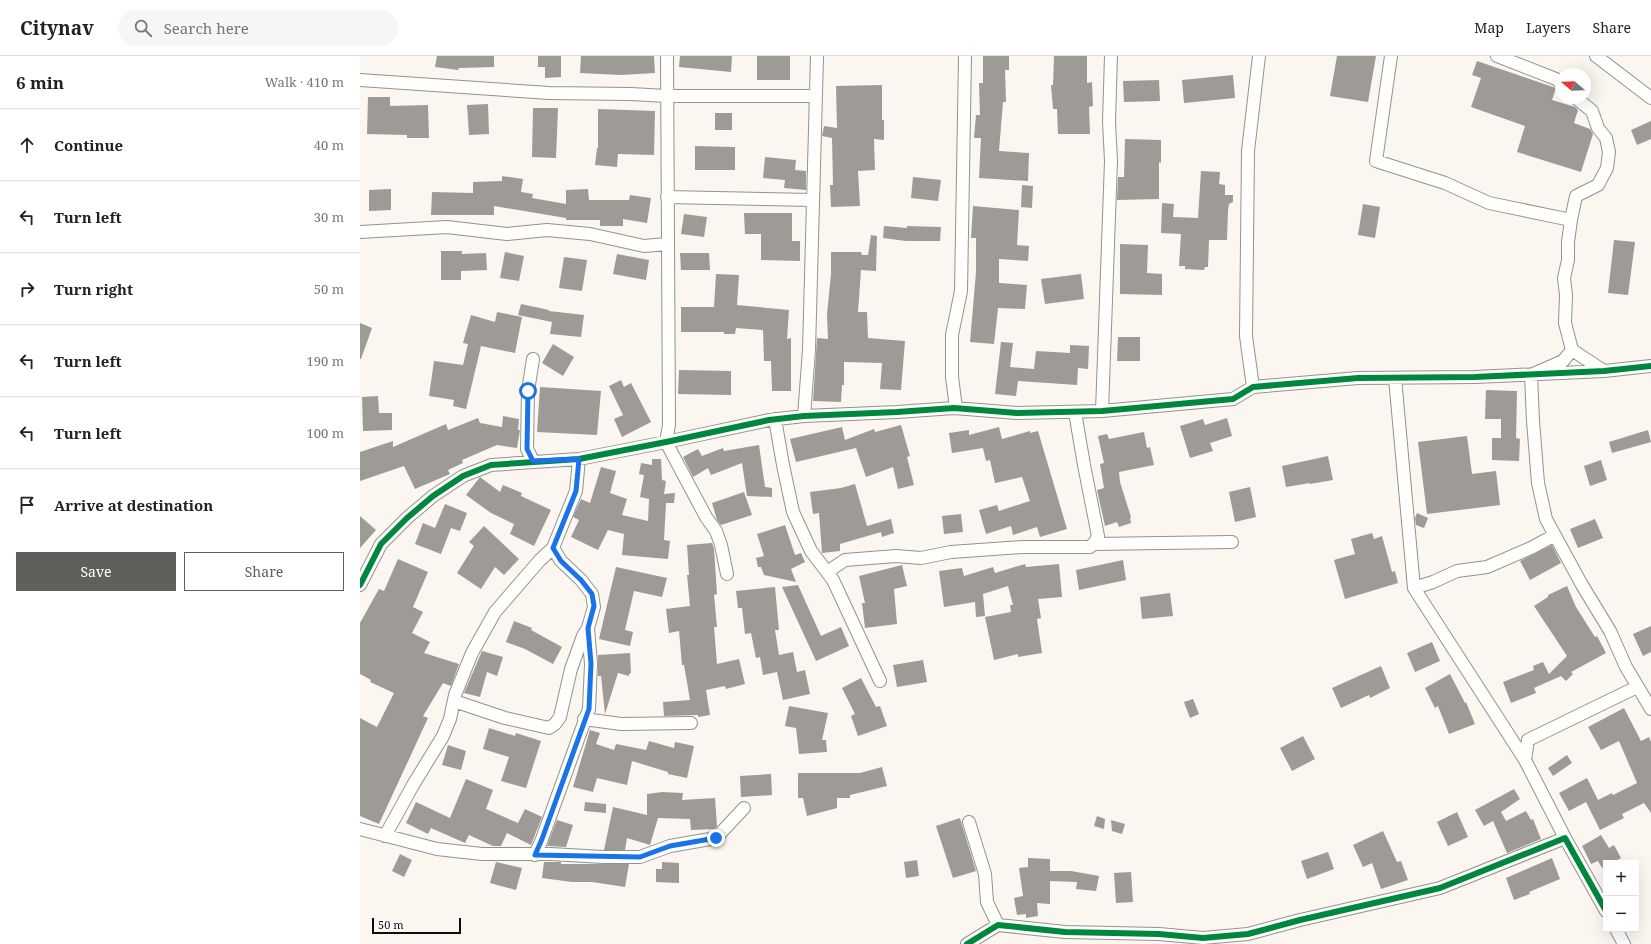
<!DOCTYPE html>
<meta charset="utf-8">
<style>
:root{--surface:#fff;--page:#f6f6f6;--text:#222;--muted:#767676;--line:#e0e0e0;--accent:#605f5c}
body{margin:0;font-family:"Noto Serif",serif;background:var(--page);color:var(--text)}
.controls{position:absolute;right:12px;bottom:12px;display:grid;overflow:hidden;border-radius:0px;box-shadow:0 4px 16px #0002}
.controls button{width:36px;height:36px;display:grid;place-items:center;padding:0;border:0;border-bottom:1px solid var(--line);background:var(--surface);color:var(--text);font:20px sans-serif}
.compass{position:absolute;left:1195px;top:12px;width:36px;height:36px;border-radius:50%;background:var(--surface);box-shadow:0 4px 16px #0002;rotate:289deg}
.scale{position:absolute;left:12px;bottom:10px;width:89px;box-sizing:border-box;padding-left:4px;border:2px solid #0d0d0d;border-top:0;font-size:11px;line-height:14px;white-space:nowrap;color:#0d0d0d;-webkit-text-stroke:3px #fff;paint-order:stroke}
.stop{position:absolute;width:12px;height:12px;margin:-9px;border:3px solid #1a73e8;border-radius:50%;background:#fff}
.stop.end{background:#1a73e8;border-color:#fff;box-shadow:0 1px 4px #0008}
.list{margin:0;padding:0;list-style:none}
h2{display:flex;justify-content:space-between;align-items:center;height:52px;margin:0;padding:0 16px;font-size:17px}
h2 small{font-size:13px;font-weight:400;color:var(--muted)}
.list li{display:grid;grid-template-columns:26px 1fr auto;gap:12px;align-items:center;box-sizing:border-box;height:72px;padding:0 16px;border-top:1px solid var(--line)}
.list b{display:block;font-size:15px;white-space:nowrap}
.list em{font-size:13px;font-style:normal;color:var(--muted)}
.actions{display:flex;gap:8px;padding:12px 16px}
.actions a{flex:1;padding:9px 0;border:1px solid var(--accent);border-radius:0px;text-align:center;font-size:14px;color:var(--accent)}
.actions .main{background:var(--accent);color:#fff}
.icon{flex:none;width:22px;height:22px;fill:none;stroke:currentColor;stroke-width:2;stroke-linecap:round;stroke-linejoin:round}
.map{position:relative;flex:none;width:1291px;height:888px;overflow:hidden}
header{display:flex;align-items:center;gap:24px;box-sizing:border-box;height:56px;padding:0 20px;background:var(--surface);border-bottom:1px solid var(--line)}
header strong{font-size:19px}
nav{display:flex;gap:22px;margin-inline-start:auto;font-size:14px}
.search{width:280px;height:36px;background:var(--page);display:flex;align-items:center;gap:10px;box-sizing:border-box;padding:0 14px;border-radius:22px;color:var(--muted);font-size:15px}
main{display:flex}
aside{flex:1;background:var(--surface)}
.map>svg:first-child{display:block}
</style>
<header>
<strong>Citynav</strong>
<div class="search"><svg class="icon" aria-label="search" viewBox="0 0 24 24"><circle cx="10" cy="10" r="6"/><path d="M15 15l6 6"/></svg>Search here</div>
<nav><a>Map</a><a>Layers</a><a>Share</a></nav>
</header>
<main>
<aside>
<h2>6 min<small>Walk · 410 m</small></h2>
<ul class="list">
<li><svg class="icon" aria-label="ahead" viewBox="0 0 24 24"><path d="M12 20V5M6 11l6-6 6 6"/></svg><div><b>Continue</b></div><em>40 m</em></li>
<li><svg class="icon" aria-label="left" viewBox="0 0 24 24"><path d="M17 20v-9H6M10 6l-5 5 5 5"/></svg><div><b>Turn left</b></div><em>30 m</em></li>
<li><svg class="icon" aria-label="right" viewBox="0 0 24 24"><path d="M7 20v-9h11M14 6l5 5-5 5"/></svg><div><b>Turn right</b></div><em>50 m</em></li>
<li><svg class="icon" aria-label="left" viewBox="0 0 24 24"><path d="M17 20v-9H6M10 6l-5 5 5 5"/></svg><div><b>Turn left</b></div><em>190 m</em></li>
<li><svg class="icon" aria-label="left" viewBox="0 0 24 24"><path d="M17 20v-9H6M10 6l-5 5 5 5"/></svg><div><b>Turn left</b></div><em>100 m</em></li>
<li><svg class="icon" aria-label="arrive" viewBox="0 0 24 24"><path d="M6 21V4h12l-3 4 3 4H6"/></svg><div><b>Arrive at destination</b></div></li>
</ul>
<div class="actions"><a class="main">Save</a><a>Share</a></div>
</aside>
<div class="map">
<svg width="1291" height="888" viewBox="0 0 1291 888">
<rect width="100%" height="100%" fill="#fbf6f0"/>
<path fill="#9e9a96" d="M77 0H134V11L99 12 98 14 75 11Z
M178 0H201V21L185 22V11H178Z
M221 0H294L295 17 261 19 220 17Z
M320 0H372L371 16 319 11Z
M397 0H430V24H397Z
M623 0H649V14H645L646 46H643L639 95 669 97 668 125 619 122 621 82H614L616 59H620L619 27H623Z
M694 0H727V27L732 26 733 50 729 51 730 78H698L697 53H693L691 29H693Z
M977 0H1016L1008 46 970 40Z
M1117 5 1196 32 1192 44 1215 51 1218 54 1214 67 1230 73 1233 78 1221 116 1157 96 1165 70 1111 51 1121 22 1112 19Z
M873 19 875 42 824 47 822 24Z
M799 24 800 45 764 46 763 25Z
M522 29V64H524V84L514 83 515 114 498 115 500 150 471 151 470 129H473L472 82 462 80 464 70 477 72 476 30Z
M8 41H30V50L68 49 69 82H47V79L7 78Z
M128 48 129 78 109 79 107 49Z
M173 52H198L196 102 172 101Z
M238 53 295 55 294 99 258 98 257 111 235 109 237 92H238Z
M355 57H372V74H355Z
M1291 65V83L1277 89 1271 74Z
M765 83 801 84V107L799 106V143L757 144 758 121H764Z
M335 90 375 91V114H335Z
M405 101 436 104 435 114 446 115V134L424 132 425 124 403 122Z
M841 115 860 116 859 128 865 129V139H873V146L869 148 868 155 867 184H849L848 211H845L844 214 825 213V210H819L821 178 801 177 802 147 814 148 813 161 838 162Z
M142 120 163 123 161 136 173 138 172 142 206 148V134L228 133 229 144H269L270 139 291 142 287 167 263 163V170H240V164H206V162L134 150V159H71L72 136 113 137V126L142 125Z
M553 121 581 124 578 145 551 142Z
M662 129 673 130 672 152 661 151Z
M31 133V154L9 155V134Z
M1003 148 1020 151 1015 182 998 179Z
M613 150 659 154 657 189 669 190 668 205 639 203V227L667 229 665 253 638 252 634 288 610 286 616 216V182H611Z
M384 157H432V185H440V205L401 204V178H385Z
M324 158 347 161 344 181 321 178Z
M524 170 547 172V170L581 171 580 185H546L523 182Z
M511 179 517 180 516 215 501 214 498 256H507L508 282 545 285 541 334 520 333 522 307 484 306V329H482L481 346 453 345 457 282 468 283 467 258 471 218V196H501L502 199H508Z
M1254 184 1275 186 1268 239 1248 237Z
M760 188 788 189 787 217 802 218V239L760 238Z
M81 195H102V198L126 197 127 214 101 215V224H81Z
M145 196 164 200 159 225 140 222Z
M320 197H349L350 214H321Z
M257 198 289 204 286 224 253 218Z
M204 201 227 204 222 235 199 232Z
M356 218 379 219 377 249 429 254 427 283 431 282V335H412L411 305H404L403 274 376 272 375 278H364V276H321V251H354Z
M721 218 724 243 685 248 681 223Z
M161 248 189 254V255L224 259 221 281 190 278 192 266 158 259Z
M137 256 162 261 155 297 121 290 106 353 93 350 94 344 69 340 74 305 103 309 108 288 103 287 111 259 135 266Z
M0 267 12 272 1 303H0Z
M758 281H780V305H757Z
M641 286 653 287 650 311 674 313 676 295 710 297V289L729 290 728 313 718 312 717 329 658 325 656 340 635 338Z
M193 288 214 301 203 320 182 307Z
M319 314 371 315V339L318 338Z
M261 324 264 331 271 327 291 366 262 381 254 363 263 359 249 330Z
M180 331 241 335 237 379 177 376Z
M1126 334 1157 335 1156 382 1160 383 1159 405 1132 404V382H1141V363H1125Z
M18 340 19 357H32V374L3 375 2 341Z
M143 360 159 363 158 374H160L157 392 137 389 102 404 103 407 88 414 90 418 55 433 44 410 0 425V396L33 385V391L86 368 88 374 118 362 120 367 142 371Z
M867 362 872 380 850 387 853 395 830 402 820 370 843 363 845 369Z
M541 369 550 400 547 401 554 429 538 433 533 411 506 421 496 392 436 406 430 383 482 371 485 384 514 373 515 376Z
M639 371 642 383 670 375V377L678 375 707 473 680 481 677 471 653 479 651 470 626 478 619 454 637 449 639 455 670 445 662 421 635 427 630 404 626 405 623 392 592 397 589 377 609 374V379Z
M1288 374 1291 386 1252 397 1249 386Z
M784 376 787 392 790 391 794 409 759 416 760 426 771 461 770 462 771 467 759 471 757 466 745 470 737 434 744 432 740 408 744 407 738 380 747 378 749 383Z
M1107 380 1112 418 1136 415 1140 449 1067 458 1058 386Z
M399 389 405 431 412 432V441L387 440 382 407 351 419 348 412 333 421 323 401 338 393 342 400 363 392 364 395Z
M968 400 973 424 950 428V427L926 431 922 410Z
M292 403H301L302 424 306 425 304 438 315 437 314 447H306L304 484 310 485 308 503 262 499 264 478 248 474 238 494 211 481 219 464 213 461 221 443 230 447 241 411 256 415 250 437 267 443 262 459 288 465 289 443 280 441 284 419 279 418 281 407 292 409Z
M1241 404 1247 424 1230 430 1224 410Z
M120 421 140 436 143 429 162 437 161 440 191 454 174 490 150 478 154 468 131 457 106 439Z
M495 428 507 470 531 463 534 477 522 481 521 476 480 488V495L462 497 459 457 453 458 450 436 481 432Z
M890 431 896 461 875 466 869 436Z
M384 436 392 459 361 469 357 464 352 447Z
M85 448 107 457 100 475 91 472 81 498 55 488 63 467 75 472Z
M1057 457 1068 462 1064 472 1056 469 1055 462Z
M601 458 603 476 584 478 582 460Z
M0 460 16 474 0 492Z
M1235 463 1243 482 1218 492 1210 473Z
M425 469 435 499 441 497 445 506 431 513 436 526 404 519 401 511H398L396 502 404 500 397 478Z
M124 470 159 503 144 519 135 511 121 533 97 517 114 490 109 486Z
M1012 477 1014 483 1022 480 1032 516 1035 515 1038 527 985 543 974 504 995 498 991 483Z
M352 487 354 493 357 538 354 539 357 571H354L357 608 379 603 385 628 366 633 365 630 346 634 350 659 338 661V659L304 660 303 646 330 644 324 609H322L319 575 309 577 306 553 330 550 327 519H329L327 489Z
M1192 489 1201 507 1170 524 1160 505Z
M38 503 68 516 53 551 63 556 52 577 70 586 64 597 99 608 91 630 83 627 63 660 68 662 19 768 0 760V662L17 671 34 637 10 626 11 624 0 618V567L19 533 24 535Z
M763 504 766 524 719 534 716 514Z
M665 508 666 511 699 508 702 541 678 543 681 562 677 563 682 597 658 601V598L634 604 625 561 651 556 650 549H653L648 530 623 538 625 560 616 561 615 546 584 551 579 515 602 512 604 520 633 511 635 517Z
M542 509 547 530 534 533 537 568 505 572 502 547H505L499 520Z
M256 511 307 522 302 541 274 535 265 574 273 576 270 590 239 583Z
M438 529 461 580 481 571 489 590 456 605 422 531Z
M1207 530 1216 551 1235 581 1237 580 1246 597 1211 616 1213 618 1206 625 1201 620 1174 632 1176 637 1151 647 1143 626 1174 614 1173 610 1183 606 1189 618 1207 600 1174 550 1188 541V539Z
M415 531 419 574H415L419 599 433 596 437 616 445 614 450 638 423 644 417 616 403 619 400 601 396 602 391 577 385 578 382 552H378L376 535Z
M810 537 813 560 782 563 780 541Z
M154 565 172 572 171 574 202 591 193 608 165 593 146 586Z
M1291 570V596L1283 600 1273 578Z
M1072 586 1080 605 1055 616 1047 597Z
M122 595 143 601 137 620 127 616 120 641 104 637Z
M270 597 271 617 269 618V620L258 617 245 658 241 620H238V599Z
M563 604 567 626 537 631 533 609Z
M1021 610 1030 632 1010 642 1009 639 981 652 972 632Z
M1090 618 1105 647 1106 646 1115 668 1089 678 1078 650 1075 652 1065 632Z
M501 622 516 651 520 650 527 670 498 680 491 660 495 658 482 632Z
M833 643 839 658 830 662 824 646Z
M429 650 468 657 462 684H466L467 696 439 698 436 672 425 670Z
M1264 652 1281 685 1289 681 1291 686V757L1284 747 1262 758 1264 762 1240 774 1226 746 1209 755 1199 737 1227 722 1238 744 1252 737 1253 739 1277 727 1259 685 1241 694 1228 671Z
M129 672 155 680 156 677 181 685 166 732 141 725 149 701 123 693Z
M230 674 240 677 236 688 254 694 256 688 286 694 289 685 314 692 315 686 334 690 327 722 308 718V716L272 705 267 729 237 722 233 736 213 731Z
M943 680 955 703 932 715 920 692Z
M88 689 106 695 101 714 82 709Z
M1207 699 1212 707 1193 720 1188 712Z
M522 711 527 730 490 739V742H477V752L447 760 443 742H438V717H500Z
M411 718 412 739 381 741 380 720Z
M106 723 133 734 126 753 158 767 165 753 182 761 171 789 147 777 141 790H133L109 779 105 787 71 772 68 778 46 767 56 746 90 762Z
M1154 733 1160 743 1141 756 1146 765 1166 755 1171 764 1173 763 1181 783 1147 797 1133 765 1124 770 1115 754Z
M302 736 323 737 322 744 355 742 357 770 354 773 331 774 330 763 298 762 290 789 267 782 265 794H244L253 751 287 759V738Z
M225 746 246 748V757L224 755Z
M1097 756 1108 781 1088 790 1077 766Z
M737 760 745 763 744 773 734 770Z
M600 762 616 815 593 822 576 770Z
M197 764 213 769 206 791 187 790Z
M751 764 765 768 762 778 752 775Z
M1023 775 1037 806 1041 805 1048 824 1021 833 1012 807 1003 811 993 789Z
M1241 779 1249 792 1254 789 1261 802 1252 807H1246V810L1242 812 1238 805 1231 808 1222 790Z
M968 796 974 813 947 823 941 805Z
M40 798 52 804 44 821 32 815Z
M668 802 690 803V815H711L739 820 736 835 716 833 717 826 690 825V848L677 847 678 860 666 862V858L657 859 654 842 663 840 659 812 668 811Z
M1192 802 1200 823 1169 836 1170 838 1154 844 1146 822Z
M557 804 559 820 546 822 544 806Z
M136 806 162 812 156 834 130 827Z
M184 806H201V808H269L265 831 232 826H212L182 822Z
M302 806 319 807V827L296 826V813H302Z
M771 816 773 846 756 847 754 817Z"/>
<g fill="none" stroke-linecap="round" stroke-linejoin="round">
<g stroke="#94928f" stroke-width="14">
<path id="minor" d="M307 0 309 369 306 386 346 461 356 475 361 489 367 518
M1031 0 1016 105 1085 127 1129 147 1211 164
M1137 0 1196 23 1201 27
M1236 0 1291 42
M0 24 189 37 271 38 306 40H456
M1216 42 1232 55 1238 72 1246 82 1249 96 1247 112 1238 129 1216 140 1211 164 1208 186V204L1204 222 1206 239 1205 267 1212 294 1244 315
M307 141 453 144
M0 176 87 171 147 178 187 174 230 178 284 190 307 188
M1212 294 1203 305 1171 319 1173 365 1178 427 1186 463 1222 529 1250 575 1266 611 1291 653
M1035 322 1054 532 1165 704
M893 331 886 280 888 95 899 0
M596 352 592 321V279L601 235 605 0
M742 355 751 105 749 66 751 0
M444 360 449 294 457 0
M415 363 423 409 433 456 451 495 473 524 520 625
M173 405 167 393 168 335 173 303
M733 488 872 486
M467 516 485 504 536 500 561 502 591 496 663 491H730L735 486 738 480 724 409 715 356
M0 529 21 488 47 462 73 440 103 420 131 409 219 403 306 386 409 364 444 360 537 356 594 352 657 357 742 355 873 343 893 331 998 322 1115 321 1244 315 1291 310
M1054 532 1073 526 1097 515 1127 511 1171 492 1195 479
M94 645 145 662 189 672 195 668 200 661 211 613 223 580 228 572
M224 663 261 668 331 667
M609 766 625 818 627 846 638 869
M0 773 77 793 122 798H191L243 801H280L310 790 356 782 384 752
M25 780 53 729 83 680 90 663 95 639 112 597 135 556 180 504 193 492 216 435 219 403
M1205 782 1165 704 1168 684 1277 631
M175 799 182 783 229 653 231 608 228 572 234 551 232 538 221 524 201 505 193 492
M1256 873 1264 888
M607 888 638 869 705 876 799 878 843 882 888 878 940 864 1080 832 1205 782 1246 855"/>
</g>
<use href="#minor" stroke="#fefefd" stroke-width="12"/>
<g stroke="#fff" stroke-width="8">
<path id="cycleway" d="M0 529 21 488 47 462 73 440 103 420 131 409 219 403 306 386 409 364 444 360 537 356 594 352 657 357 742 355 873 343 893 331 998 322 1115 321 1244 315 1291 310
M607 888 638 869 705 876 799 878 843 882 888 878 940 864 1080 832 1205 782 1246 855"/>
</g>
<use href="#cycleway" stroke="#00873e" stroke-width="6"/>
</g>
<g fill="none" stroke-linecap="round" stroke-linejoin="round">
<path stroke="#1a73e8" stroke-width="5" d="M168 335 167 393 173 405 219 403 216 435 193 492 201 505 221 524 232 538 234 550 228 572 231 608 229 653 182 783 175 799 280 801 310 790 356 782"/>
</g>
</svg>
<div class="controls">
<button>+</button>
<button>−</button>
</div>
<svg class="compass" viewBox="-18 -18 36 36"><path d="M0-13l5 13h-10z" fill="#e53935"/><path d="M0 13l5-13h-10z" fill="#767676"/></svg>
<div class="scale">50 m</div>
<div class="stop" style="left:168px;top:335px"></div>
<div class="stop end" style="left:356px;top:782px"></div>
</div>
</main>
